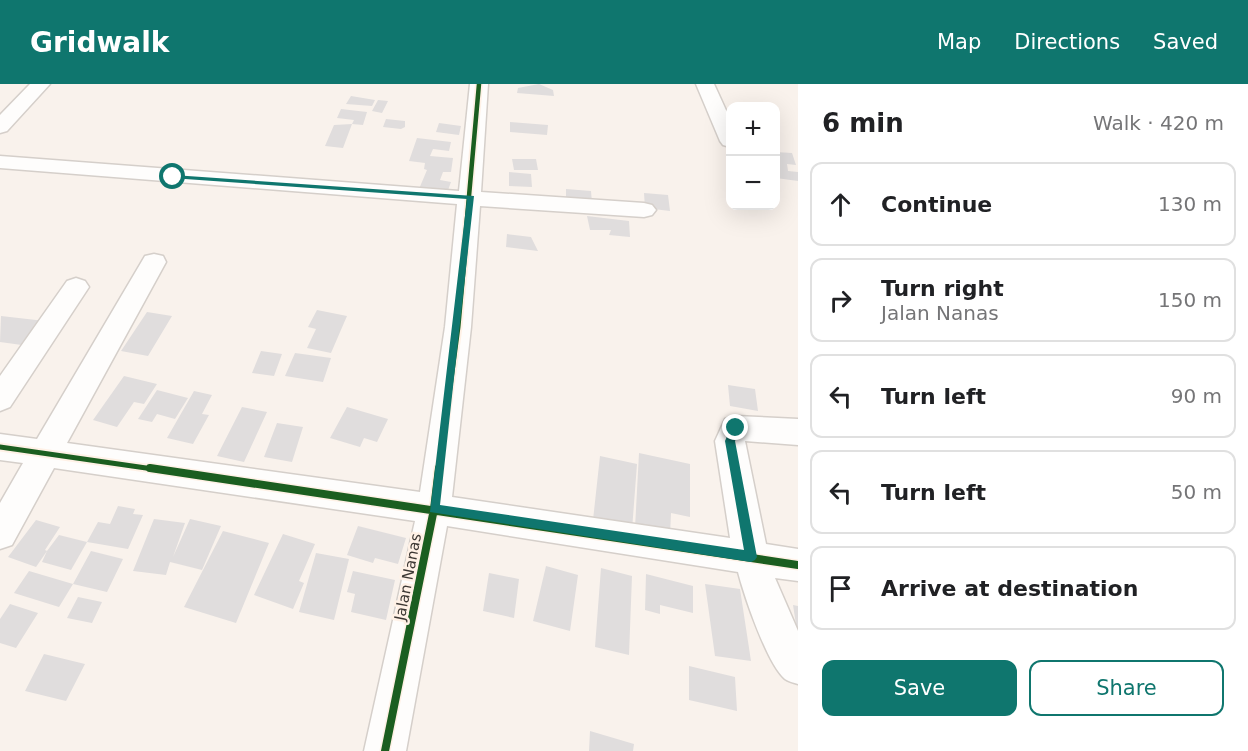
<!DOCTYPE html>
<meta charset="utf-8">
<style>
:root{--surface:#fff;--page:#f2f2f2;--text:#202124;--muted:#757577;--line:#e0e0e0;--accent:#0f766e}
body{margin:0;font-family:"DejaVu Sans",sans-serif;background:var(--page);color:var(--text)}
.controls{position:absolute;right:18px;top:18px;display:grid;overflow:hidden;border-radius:12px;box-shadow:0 6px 24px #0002}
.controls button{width:54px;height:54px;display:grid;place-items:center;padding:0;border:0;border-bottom:2px solid var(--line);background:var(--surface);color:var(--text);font:30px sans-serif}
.stop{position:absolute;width:18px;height:18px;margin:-14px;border:4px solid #0f766e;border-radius:50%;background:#fff}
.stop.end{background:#0f766e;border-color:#fff;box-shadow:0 2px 6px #0008}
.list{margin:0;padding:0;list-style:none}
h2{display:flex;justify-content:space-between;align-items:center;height:78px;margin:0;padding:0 24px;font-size:26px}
h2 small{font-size:20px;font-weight:400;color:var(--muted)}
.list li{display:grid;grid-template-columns:39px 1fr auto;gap:18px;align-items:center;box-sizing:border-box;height:84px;margin:0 12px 12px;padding:0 12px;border:2px solid var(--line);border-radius:12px}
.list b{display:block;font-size:22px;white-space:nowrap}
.list p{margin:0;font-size:20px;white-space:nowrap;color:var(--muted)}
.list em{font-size:20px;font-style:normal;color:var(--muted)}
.actions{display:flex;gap:12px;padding:18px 24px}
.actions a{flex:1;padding:14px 0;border:2px solid var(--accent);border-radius:12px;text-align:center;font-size:21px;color:var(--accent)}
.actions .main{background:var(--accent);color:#fff}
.icon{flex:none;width:33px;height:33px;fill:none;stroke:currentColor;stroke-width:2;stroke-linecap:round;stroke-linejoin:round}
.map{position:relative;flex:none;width:798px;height:667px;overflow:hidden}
header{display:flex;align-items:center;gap:36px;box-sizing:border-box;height:84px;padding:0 30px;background:var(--accent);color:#fff}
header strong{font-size:28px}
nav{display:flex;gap:33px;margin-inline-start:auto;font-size:21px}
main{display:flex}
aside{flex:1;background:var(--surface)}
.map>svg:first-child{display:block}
</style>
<header>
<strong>Gridwalk</strong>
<nav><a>Map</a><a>Directions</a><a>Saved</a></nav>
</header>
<main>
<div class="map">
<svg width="798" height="667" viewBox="0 0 798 667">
<rect width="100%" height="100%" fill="#f9f2ec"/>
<path fill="#e0dddd" d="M539 0 553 6 554 12 517 9 518 4Z
M351 12 375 16 372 22 346 20Z
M378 16 388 17 382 29 372 27Z
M341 25 367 28 363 41 352 40 343 64 325 62 334 41 352 40 354 36 337 34Z
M386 35 405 37V43L401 45 383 43Z
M510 38 548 41 547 51 510 48Z
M439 39 461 42 459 51 436 48Z
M417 54 451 58 449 67 433 65 430 72 453 74 451 88H443L440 96 451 98 447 109 419 105 427 86 424 85 425 79 409 77Z
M776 68 792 69 796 81 787 80 788 87 798 88V97L776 94Z
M512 75H536L538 86H514Z
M509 88 531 90 532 103 509 102Z
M566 105 591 107 592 119 566 117Z
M644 109 668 111 670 127 645 124Z
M587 132 629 137 630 153 609 151 611 146H590Z
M507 150 531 153 538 167 506 163Z
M317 226 347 232 331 269 307 264 316 245 308 243Z
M147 228 172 232 148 272 121 267Z
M1 232 45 237 29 262 0 258Z
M261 267 282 270 274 292 252 289Z
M295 269 331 274 323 298 285 292Z
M124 292 157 300 144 320 134 318 117 343 93 336Z
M728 301 755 305 758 327 730 322Z
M157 306 188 314 175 335 157 330 152 338 138 335Z
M194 307 212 311 202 330 209 331 193 360 167 354Z
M242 323 267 328 244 378 217 372Z
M347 323 388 335 377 358 364 354 360 363 330 354Z
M277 339 303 343 292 378 264 373Z
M639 369 690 380V433L671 429 670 452 635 444Z
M600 372 637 380 632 446 593 436Z
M118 422 135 425 133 430 143 431 128 465 87 458 98 438 110 440Z
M154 435 185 439 173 473 190 435 221 442 202 486 170 478 166 491 133 487Z
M36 436 60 443 45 466 47 467 59 451 87 458 71 486 42 478 47 467 36 483 8 473Z
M358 442 406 454 398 480 375 474 373 479 347 471Z
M223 447 269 459 236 539 184 523Z
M283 450 315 460 299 497 304 499 293 525 254 511Z
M91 467 123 475 107 508 73 500 59 523 14 509 29 487 73 500Z
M316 469 349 475 334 536 299 528Z
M546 482 578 491 570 547 533 537Z
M601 484 632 492 629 571 595 563Z
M353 487 395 496 386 536 351 528 355 510 347 508Z
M489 489 519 495 514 534 483 527Z
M646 490 693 502V529L660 521V530L645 526Z
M705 500 740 505 751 577 715 572Z
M78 513 102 518 92 539 67 534Z
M10 520 38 529 16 564 0 559V535Z
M793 521 798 522V547H797Z
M44 570 85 580 66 617 25 607Z
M689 582 735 593 737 627 689 616Z
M590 647 634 660 633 667H589Z"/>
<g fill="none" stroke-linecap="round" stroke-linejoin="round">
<g stroke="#d5cfca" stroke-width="3">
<path id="minor" d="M30 0H50L7 47 0 49V31Z
M470 0H488L481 108 644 119 652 121 656 126 652 131 644 133 480 122 471 243 452 413 730 454 715 357 725 335 736 332 798 335V361L745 357 766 460 798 465V497L775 494 798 547V600C794 599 788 597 785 595 767 580 744 511 738 488L447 442 406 667H364L415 437 54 384 12 461 0 465V419L23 379 0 376V350L37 355 145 172 154 170 163 172 166 178 67 359 420 408 445 243 457 120 0 84V72L459 107Z
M696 0H714L730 35V63L723 61 720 57Z
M76 194 85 197 89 203 10 323 0 327V292L67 197Z"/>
</g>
<use href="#minor" fill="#fefdfc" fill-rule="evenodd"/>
<g stroke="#fff1e6" stroke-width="8">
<path id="cycleway-far2" d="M464 168 479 0"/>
</g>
<g stroke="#fff1e6" stroke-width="9">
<path id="cycleway-far1" d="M0 363 160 386
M439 386 458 243 465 167"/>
</g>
<g stroke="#fff1e6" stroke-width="11">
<path id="cycleway" d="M150 384 798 481
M385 667 434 425 439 384"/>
</g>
<use href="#cycleway-far2" stroke="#1b5e20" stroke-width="4.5"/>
<use href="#cycleway-far1" stroke="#1b5e20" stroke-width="5"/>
<use href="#cycleway" stroke="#1b5e20" stroke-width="8"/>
</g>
<path fill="#0f766e" d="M173 91 474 112 440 421 744 466 725 357 732 341 736 340 741 344 735 357 757 473 755 476 751 478 430 428 467 115 171 94Z"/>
<g text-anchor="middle" stroke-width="5" stroke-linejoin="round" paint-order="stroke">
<g font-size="15" fill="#3d3834" stroke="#fff1e6">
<text transform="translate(408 493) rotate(-79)" y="5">Jalan Nanas</text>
</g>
</g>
</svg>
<div class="controls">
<button>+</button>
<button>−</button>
</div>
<div class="stop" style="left:173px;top:93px"></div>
<div class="stop end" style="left:736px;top:344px"></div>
</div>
<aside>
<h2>6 min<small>Walk · 420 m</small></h2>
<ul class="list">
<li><svg class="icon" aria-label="ahead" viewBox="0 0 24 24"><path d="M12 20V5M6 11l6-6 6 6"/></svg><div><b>Continue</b></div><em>130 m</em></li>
<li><svg class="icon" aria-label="right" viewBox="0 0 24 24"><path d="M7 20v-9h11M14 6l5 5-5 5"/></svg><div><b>Turn right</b><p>Jalan Nanas</p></div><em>150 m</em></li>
<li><svg class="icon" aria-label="left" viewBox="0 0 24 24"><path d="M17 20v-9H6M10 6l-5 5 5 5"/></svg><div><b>Turn left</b></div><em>90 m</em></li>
<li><svg class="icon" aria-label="left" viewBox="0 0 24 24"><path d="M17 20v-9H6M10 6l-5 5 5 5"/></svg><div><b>Turn left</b></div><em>50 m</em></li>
<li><svg class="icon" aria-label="arrive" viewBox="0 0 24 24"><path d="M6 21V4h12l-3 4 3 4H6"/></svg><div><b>Arrive at destination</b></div></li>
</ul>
<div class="actions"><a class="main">Save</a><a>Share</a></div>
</aside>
</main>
